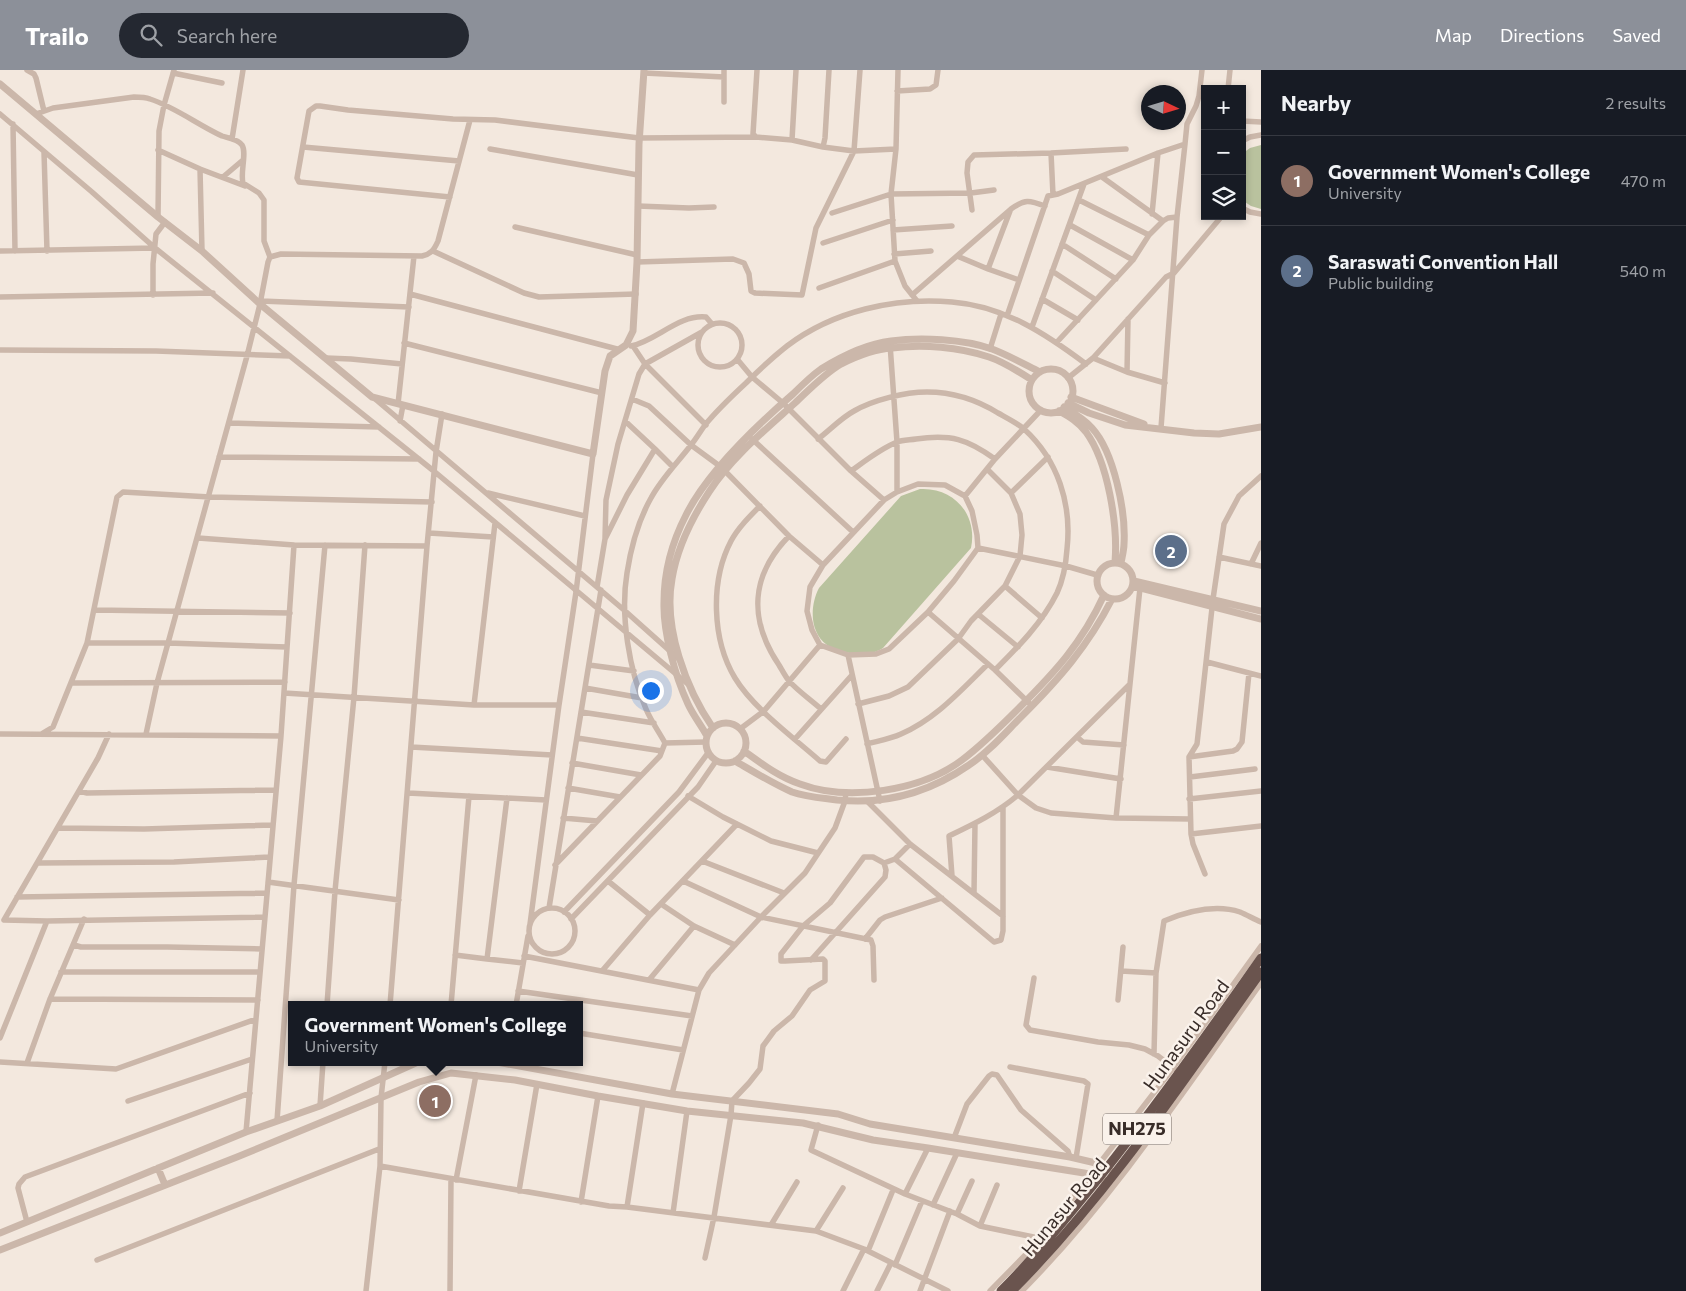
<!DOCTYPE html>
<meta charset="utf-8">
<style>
:root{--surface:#171b24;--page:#242831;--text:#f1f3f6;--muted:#9ea1a6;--line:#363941;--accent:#8c9099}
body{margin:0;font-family:Commissioner,sans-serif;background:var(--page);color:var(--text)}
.controls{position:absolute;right:15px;top:15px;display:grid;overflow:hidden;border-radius:0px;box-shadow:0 2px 8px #0003}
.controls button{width:45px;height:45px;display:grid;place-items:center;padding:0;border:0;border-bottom:1px solid var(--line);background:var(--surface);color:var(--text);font:25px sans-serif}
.compass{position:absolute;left:1141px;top:15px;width:45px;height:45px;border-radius:50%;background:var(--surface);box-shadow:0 2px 8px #0003;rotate:94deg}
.you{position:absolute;left:650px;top:620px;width:18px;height:18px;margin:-12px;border:4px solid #fff;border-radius:50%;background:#1a73e8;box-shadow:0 0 0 8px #1a73e833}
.badge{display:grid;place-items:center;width:32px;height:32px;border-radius:50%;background:var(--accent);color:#fff;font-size:16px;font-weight:700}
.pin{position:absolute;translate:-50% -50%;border:2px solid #fff;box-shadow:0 1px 5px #0006}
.popup{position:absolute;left:288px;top:931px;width:295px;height:65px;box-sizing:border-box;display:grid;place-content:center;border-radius:0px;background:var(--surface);filter:drop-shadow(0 1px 4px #0005);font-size:16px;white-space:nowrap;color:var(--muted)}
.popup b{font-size:19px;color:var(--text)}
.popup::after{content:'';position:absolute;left:50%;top:100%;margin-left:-10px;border:10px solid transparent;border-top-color:var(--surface)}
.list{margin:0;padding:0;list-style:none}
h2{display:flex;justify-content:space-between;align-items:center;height:65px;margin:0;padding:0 20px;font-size:21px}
h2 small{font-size:16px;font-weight:400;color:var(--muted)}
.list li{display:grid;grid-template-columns:32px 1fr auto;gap:15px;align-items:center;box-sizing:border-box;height:90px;padding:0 20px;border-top:1px solid var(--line)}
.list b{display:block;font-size:19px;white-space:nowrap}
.list p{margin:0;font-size:16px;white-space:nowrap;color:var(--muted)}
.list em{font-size:16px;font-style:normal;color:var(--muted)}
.icon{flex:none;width:28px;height:28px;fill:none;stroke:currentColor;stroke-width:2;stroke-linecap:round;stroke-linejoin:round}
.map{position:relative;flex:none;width:1261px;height:1221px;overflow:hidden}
header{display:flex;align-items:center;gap:30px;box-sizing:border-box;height:70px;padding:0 25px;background:var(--accent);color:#fff}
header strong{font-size:24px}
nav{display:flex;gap:28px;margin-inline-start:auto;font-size:18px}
.search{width:350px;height:45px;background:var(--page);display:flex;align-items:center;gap:12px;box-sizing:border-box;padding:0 18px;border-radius:28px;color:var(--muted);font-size:19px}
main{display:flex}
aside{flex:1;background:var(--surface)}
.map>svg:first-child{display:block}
</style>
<header>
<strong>Trailo</strong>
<div class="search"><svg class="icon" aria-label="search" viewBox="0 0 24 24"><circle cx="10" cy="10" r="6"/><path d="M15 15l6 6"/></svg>Search here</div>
<nav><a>Map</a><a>Directions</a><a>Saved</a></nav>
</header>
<main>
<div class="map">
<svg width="1261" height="1221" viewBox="0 0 1261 1221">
<rect width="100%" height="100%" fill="#f3e8de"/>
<path fill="#b9c29e" d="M1261 75V139L1251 136 1242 130V84L1250 78Z
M920 419C954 417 978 445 971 478L883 578C868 587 858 586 842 581 837 579 831 578 827 575 809 562 810 535 819 518L901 426Z"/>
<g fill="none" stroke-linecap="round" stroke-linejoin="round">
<path stroke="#cbb7aa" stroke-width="5.5" d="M27 0 34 4 36 8 44 41
M757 0 753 64 756 67 792 70 823 77 825 68 829 0
M898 0 896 79 891 124 895 191 905 216 917 231
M173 3 222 13
M644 3 724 7
M1228 19 1230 0
M897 21 930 19 936 15 938 0
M724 32V0
M0 44 92 122 155 178 435 402 689 615
M36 44 53 38 134 27C140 27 145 27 150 29 175 37 198 55 222 66 228 68 238 69 242 75 247 83 240 103 243 113L259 123 264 130V171L270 187
M1242 51 1261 52
M13 54 15 181
M232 69 243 0
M792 70 796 0
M1242 71 1250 67 1261 65
M303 77 459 91
M823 77 854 81 860 0
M490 79 638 105
M158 80 200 99
M44 82 47 181
M1051 83 1053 125
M223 107 243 90
M1102 107 1163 151
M450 127 299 112 297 108 309 41 316 36H320L348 40 453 49 495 50 639 68 756 67
M1079 130 1149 165
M638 136 689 138 714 137
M1242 138 1250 142 1261 144
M972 140 967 103 968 92 974 85 1051 83 1126 79
M1010 141 988 199 1019 210
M832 143 891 124 971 123 994 120
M1152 144 1158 83
M158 147 159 61 164 35 174 0
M1070 155 1133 190
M515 157 637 185
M893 160 952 156
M823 173 893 150
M1062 174 1116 209
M0 181 155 178
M202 181 200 99 245 116
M433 181 524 223 539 227 636 224
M894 184 931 181
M957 186 988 199
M637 192 733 189 744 193 749 204 751 221 755 223 802 225 816 158 854 81 896 79
M1052 201 1096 230
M819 218 895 191
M410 224 617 279
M153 225V194L156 164 165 152
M912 225 1011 139C1025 129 1029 130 1045 136
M0 227 213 223
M1042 229 1078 250
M261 231 409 237
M1007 246 1048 126 1058 124 1158 83 1185 74
M698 275a22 22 0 1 1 44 0a22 22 0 1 1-44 0Z
M1032 257 1084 114
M1057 272 1133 190 1149 165 1163 151 1168 148 1177 147
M404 273 602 323
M890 274 897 372V422
M631 276C656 271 679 244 706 247L712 254
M633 276 645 294 706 355
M990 279 1001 244
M0 280 156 281 290 286
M326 288 351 289 402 294
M1093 288 1127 302 1165 313
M737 289 752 307 783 333 851 401 884 430
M1127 302 1128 249
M1068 308 1093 288 1166 207 1174 203 1222 146
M374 328 624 540 680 590
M632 329 649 336 691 375 721 397 789 466 823 495 810 517 807 541 812 560 820 575 848 585 876 584 889 579 928 542 954 511 978 478 977 465 972 441 965 426 945 415 918 414 897 422 884 430 823 495
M398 334 414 186
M400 351 403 335
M229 353 379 357
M1161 358 1177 147 1185 74 1187 54 1196 36 1199 26 1202 0
M752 369 853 462
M818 369C830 360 841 348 854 341 873 330 905 322 927 322 953 322 977 330 998 343 1007 348 1017 353 1024 359 1058 390 1072 434 1067 479 1066 494 1063 510 1057 523 1042 553 1018 577 995 600
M655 379 673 397
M219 387 419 389
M851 401C865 391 880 379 897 372 902 370 910 370 916 369 951 364 967 369 995 389
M488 423 585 446
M1011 423 1048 387
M965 426 995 389 1041 340
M760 436C749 447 738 458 731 471 710 511 712 570 735 608 753 638 793 667 820 691L826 692 846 669
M429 463 493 467
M789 466C751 505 748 549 779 595 782 600 785 606 789 611 798 621 811 630 821 639
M198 468 294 475
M605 469 606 430 618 374 639 304 645 294 702 262
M978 478 1066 496 1097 505
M1219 487 1261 496
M1251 494 1261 473
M1005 516 1042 548
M597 517 605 469 627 425 655 379 625 351
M95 540 290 543
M928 542 995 600 1029 633
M978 544 1018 577
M87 573H168L287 577
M848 585 880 731
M1207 592 1261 606
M589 595 634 601
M71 613 285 612
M585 618 642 628
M284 623 474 635H559L576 522 593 384
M858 634 889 626 908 617 958 569 971 551 1005 516 1020 486 1022 465 1020 444 1011 423 987 399
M474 635 495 453
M581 642 654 653
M740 659 764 641 820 575
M43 663 53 657 87 573 117 427 123 422 210 427 432 432
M0 664 281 666
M109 664 98 688 4 850 47 851 265 847
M146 664 157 613 247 286 260 234 268 192 270 187 281 184 422 186C431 184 434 180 438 171L470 50
M1077 667 1083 672 1124 675
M577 668 662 681
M795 669 852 605
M706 672 665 673C659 662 651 651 646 639 629 600 620 545 627 503 631 477 638 451 651 428 661 409 678 392 691 375 696 369 700 362 705 355 717 340 732 326 746 313 759 300 773 287 787 276 833 241 895 227 952 232 1004 236 1046 264 1086 294
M867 674C878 671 890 669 901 664 936 649 961 620 988 594
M411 677 552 685
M982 685 1018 725 1036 738 1051 743 1116 748 1190 749
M1189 687 1233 681 1237 679 1242 672 1249 603
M572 693 641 705
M1047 697 1121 709
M1190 707 1255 699
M568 718 620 727
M79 721 87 723 276 720
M408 723 546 730
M688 726 723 747 771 771 818 783
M507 728 487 889 523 893
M1189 729 1261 721
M868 732 910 774 1003 846
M563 748 597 751
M1116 748 1140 518
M58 758 144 759 273 755
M1191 764 1261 756
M895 789 994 872 1001 870 1003 861V738
M702 791 784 823
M38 793 174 792 270 787
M555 795 660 686 665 673
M1205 804 1193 774 1191 764 1189 687 1197 674 1213 529 1224 454 1239 426 1261 406
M952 806 949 766C974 754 997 743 1018 725L1129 615
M608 811 650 845
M683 811 761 847 871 870 873 876 874 910
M268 812 399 830
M974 823 975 754
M17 827 267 823
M661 834 694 856 735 875
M549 838 601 520
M529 861a23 23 0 1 1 46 0a23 23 0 1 1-46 0Z
M564 842 679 722 708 683
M571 849 698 717 716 691
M530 854 559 635
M865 869 880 850 885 847 942 828
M74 875 81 877H167L262 879
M455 885 487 889
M524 886 699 920
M811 890 885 807 886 800 884 793
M602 901 650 845 737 754
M1121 901 1156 903
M61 902H260
M1034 908 1026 955 1030 960 1098 972 1129 975 1145 979 1158 986 1176 1000
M649 910 694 856
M518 921 692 946
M50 929 258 930
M1118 930 1123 877
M327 935 335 821 354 627 365 475
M390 935 427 476 436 382 442 344
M451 935 469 726
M516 935 528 866
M579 963 683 980
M0 968 47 851
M1154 984 1156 903 1164 851C1188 841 1215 834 1240 842 1247 845 1254 849 1261 852
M0 992 116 999 256 949
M27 993 50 929 84 849
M1010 997 1084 1011 1088 1014 1076 1088
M672 1024 699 920 709 903 761 847 805 803 835 758 845 731 846 722
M128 1031 252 989
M320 1036 323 992
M277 1051 294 815 325 475
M818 1055 811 1080 813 1081 905 1124
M246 1062 281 666 294 475 427 476
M954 1068 967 1034 989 1006 992 1004 997 1005 1021 1040 1068 1081 1070 1087
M928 1078 905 1124 957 1144 980 1156 1043 1169
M380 1096 609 1136 627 1137 816 1161 864 1179 948 1221
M456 1110 476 1005
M519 1121 537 1014
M581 1132 598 1026
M933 1135 957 1083
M627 1137 643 1033
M673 1143 687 1041
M957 1144 972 1111
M27 1152 18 1118 19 1114 25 1107 250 1023
M771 1155 797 1112
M980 1156 997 1115
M816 1161 843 1118
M868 1181 893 1120
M705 1188 714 1147 731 1045 732 1031 749 1013 760 999 763 976 774 961 792 946 810 920 825 911V891L823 889 785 891H781V884L803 856 830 833 864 787H873L884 793 895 789 910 774
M97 1190 379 1079
M895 1195 922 1131
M366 1221 380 1096 381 1028 385 992
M450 1221 451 1109
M843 1221 864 1179
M877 1221 891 1193
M920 1221 950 1141
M990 1221 1042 1168 1173 998 1261 876
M1022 1221C1113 1129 1186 1018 1261 913"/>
<path stroke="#cbb7aa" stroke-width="7" d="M0 14 158 147 202 181 260 234 372 327 593 384 605 301 610 286 626 275 633 261 637 192 639 74 644 0
M1029 321a22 22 0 1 1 44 0a22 22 0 1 1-44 0Z
M1071 327 1144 354
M1068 333 1089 343 1125 355 1194 363 1219 364 1261 357
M1064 337C1074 343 1084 349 1092 358 1114 382 1126 442 1124 474 1124 480 1122 487 1121 493
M1059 341C1070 347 1078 352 1086 362 1108 392 1118 455 1115 492
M1097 511a18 18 0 1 1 36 0a18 18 0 1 1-36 0Z
M1134 511 1261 541
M1133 516 1261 549
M706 673a20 20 0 1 1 40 0a20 20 0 1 1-40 0Z
M713 658C686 619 663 557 672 509 677 478 692 448 709 422 731 388 765 360 795 333 810 319 824 304 841 294 855 287 876 279 892 278 923 274 959 277 989 287 1004 292 1018 301 1032 310
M707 666C701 655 693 645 688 634 675 606 663 562 664 532 664 501 672 472 686 445 708 401 756 356 793 324 802 315 811 306 821 299 842 286 866 274 891 271 920 267 964 269 992 279 1008 285 1024 294 1040 302
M744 681C762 694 779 707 800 714 848 732 921 721 962 690 982 675 1000 657 1018 639 1055 602 1082 573 1104 525
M735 691C754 702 772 713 792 722 806 727 822 728 837 730 885 735 930 722 969 695 989 682 1005 663 1022 646 1059 609 1088 576 1112 529
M497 992 672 1024 838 1044 870 1054 1070 1087 1100 1094 1110 1100
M158 1098 165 1115
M0 1163 246 1062 320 1036 418 992
M0 1180 237 1087 419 1012 451 1003 515 1010 598 1026 687 1041 803 1053 873 1070 928 1078 1084 1103 1100 1107 1107 1113"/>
<path stroke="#6a544e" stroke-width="9" d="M1001 1221C1032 1190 1059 1157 1086 1124 1148 1048 1205 968 1261 888
M1012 1221C1108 1125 1183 1011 1261 902"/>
</g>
<g text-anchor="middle" stroke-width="5" stroke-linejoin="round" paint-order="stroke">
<rect fill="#faf2eb" stroke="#736863" stroke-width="1" x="1103" y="1043.5" width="68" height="31" rx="4"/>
<g font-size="18" font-weight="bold" fill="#392d29">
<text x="1137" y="1065">NH275</text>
</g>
<g font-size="19" fill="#392d29" stroke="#faf2eb">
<text transform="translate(1186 965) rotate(-54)" y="7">Hunasuru Road</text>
<text transform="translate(1064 1137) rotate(-50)" y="7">Hunasur Road</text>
</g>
</g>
</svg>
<div class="controls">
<button>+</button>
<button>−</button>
<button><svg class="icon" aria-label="layers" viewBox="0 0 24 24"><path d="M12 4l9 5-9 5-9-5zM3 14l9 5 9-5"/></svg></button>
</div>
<svg class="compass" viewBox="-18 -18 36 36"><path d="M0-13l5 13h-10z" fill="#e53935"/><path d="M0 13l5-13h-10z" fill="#9ea1a6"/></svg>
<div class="you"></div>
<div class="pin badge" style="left:435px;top:1031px;background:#8d6e63">1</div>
<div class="popup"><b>Government Women's College</b>University</div>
<div class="pin badge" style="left:1171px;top:481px;background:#5c6f8a">2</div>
</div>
<aside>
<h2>Nearby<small>2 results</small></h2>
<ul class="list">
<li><span class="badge" style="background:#8d6e63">1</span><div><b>Government Women's College</b><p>University</p></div><em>470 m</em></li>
<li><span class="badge" style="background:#5c6f8a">2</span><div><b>Saraswati Convention Hall</b><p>Public building</p></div><em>540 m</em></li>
</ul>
</aside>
</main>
